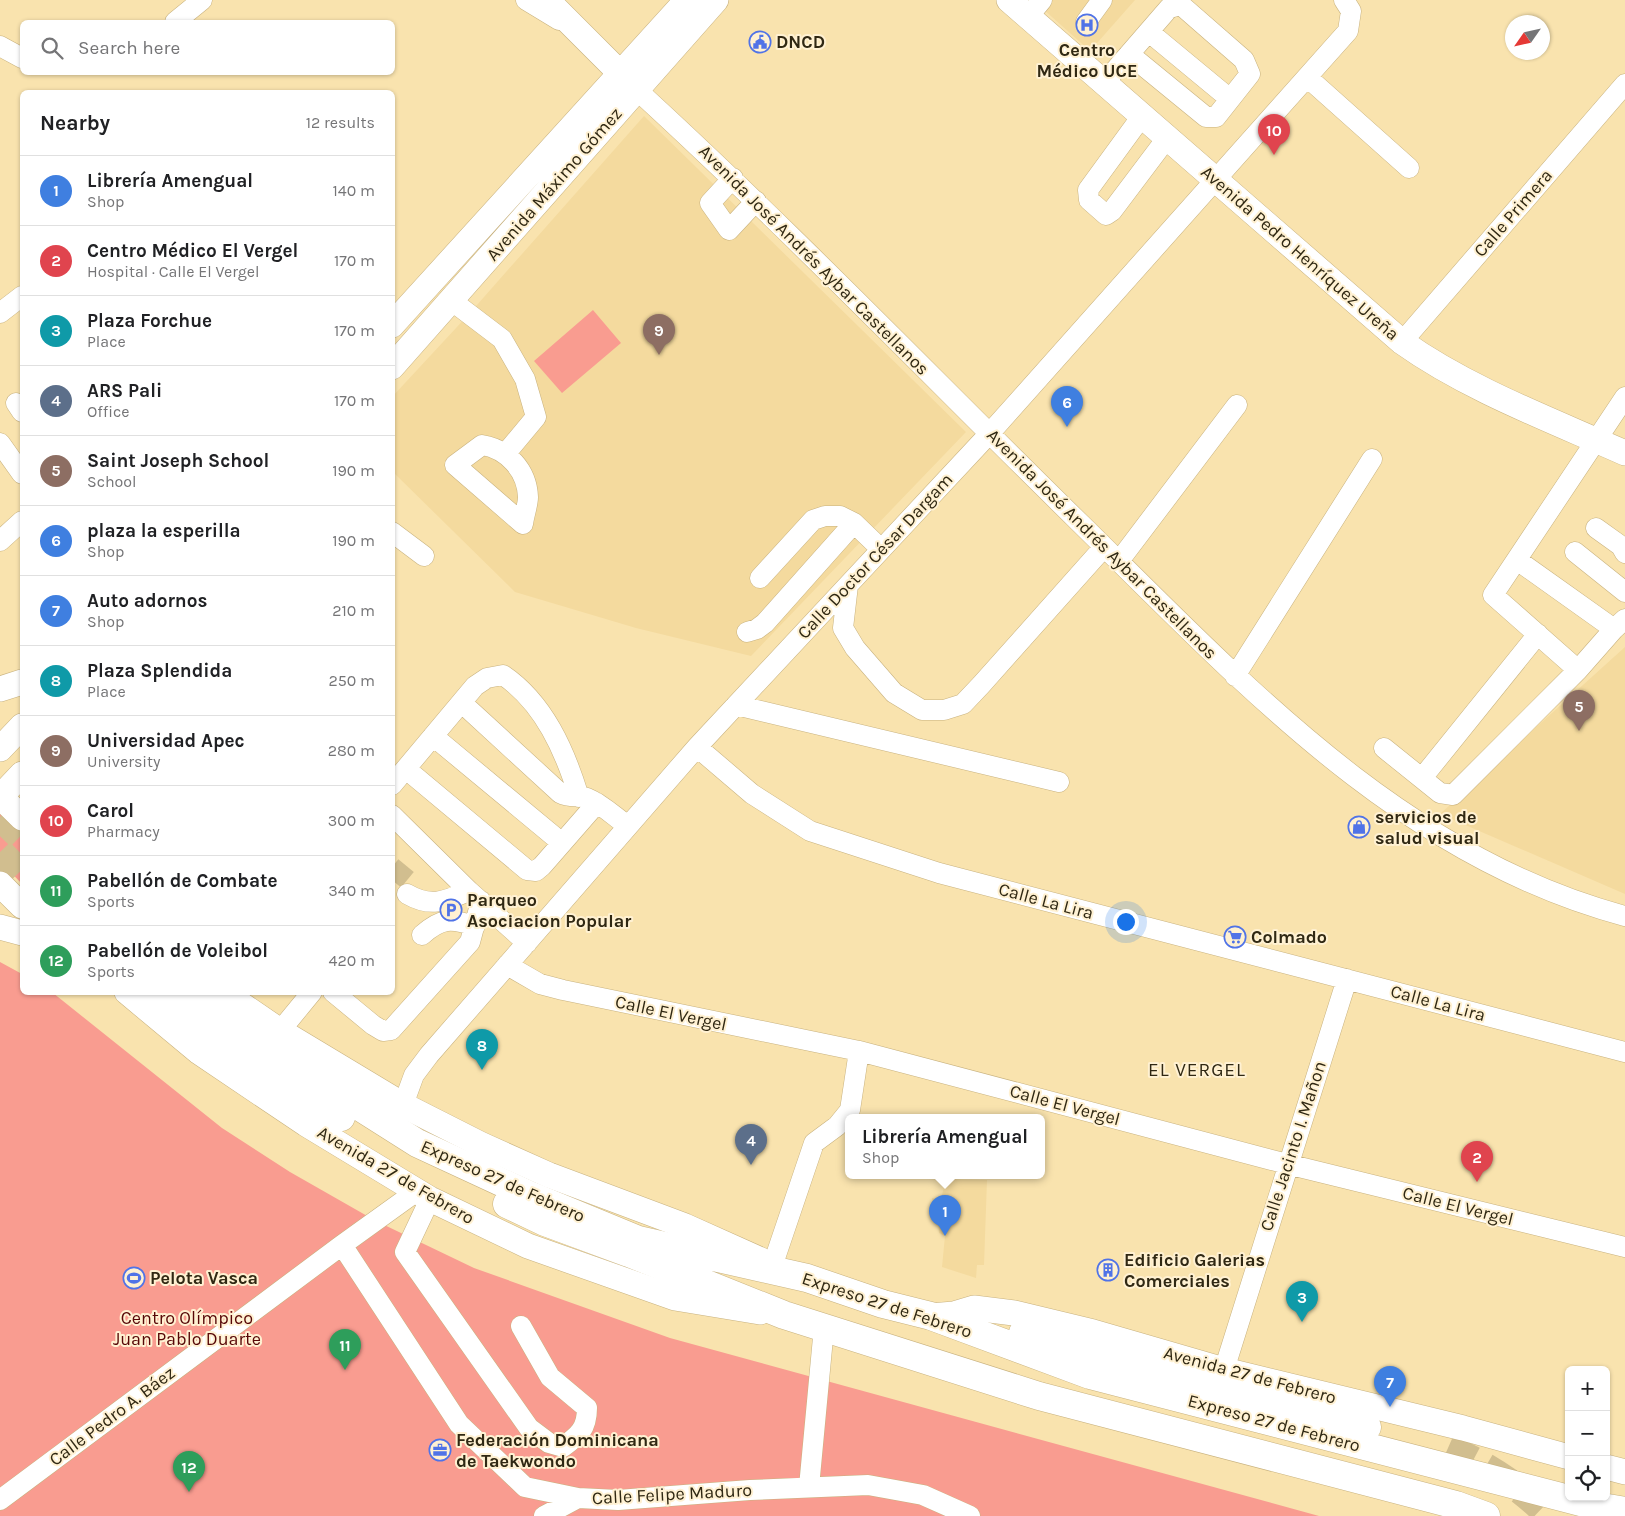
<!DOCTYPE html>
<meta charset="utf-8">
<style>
:root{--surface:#fff;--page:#f6f6f6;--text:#202124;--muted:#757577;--line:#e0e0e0;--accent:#db2777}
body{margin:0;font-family:Karla,sans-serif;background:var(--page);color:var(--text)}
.controls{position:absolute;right:15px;bottom:15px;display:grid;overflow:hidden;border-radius:8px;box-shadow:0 1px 4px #0004}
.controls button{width:45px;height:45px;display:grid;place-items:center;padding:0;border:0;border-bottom:1px solid var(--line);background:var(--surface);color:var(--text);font:25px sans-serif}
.compass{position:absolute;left:1505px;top:15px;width:45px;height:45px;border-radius:50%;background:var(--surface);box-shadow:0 1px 4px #0004;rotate:236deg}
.you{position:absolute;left:1125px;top:921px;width:18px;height:18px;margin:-12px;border:4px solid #fff;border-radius:50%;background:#1a73e8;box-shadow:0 0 0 8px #1a73e833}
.badge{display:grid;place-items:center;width:32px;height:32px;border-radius:50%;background:var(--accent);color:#fff;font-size:16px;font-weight:700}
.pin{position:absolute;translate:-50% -41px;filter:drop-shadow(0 1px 2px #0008)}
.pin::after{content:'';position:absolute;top:26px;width:18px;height:15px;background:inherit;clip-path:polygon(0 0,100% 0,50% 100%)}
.popup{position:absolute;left:845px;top:1114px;width:200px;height:65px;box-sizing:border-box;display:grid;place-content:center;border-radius:8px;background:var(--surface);filter:drop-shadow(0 1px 4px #0005);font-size:16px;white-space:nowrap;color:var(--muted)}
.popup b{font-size:19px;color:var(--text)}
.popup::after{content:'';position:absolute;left:50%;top:100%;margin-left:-10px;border:10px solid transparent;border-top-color:var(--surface)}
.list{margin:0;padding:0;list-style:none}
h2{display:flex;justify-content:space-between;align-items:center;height:65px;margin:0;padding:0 20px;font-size:21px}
h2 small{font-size:16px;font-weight:400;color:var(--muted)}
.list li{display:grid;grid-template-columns:32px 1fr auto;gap:15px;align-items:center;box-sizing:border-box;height:70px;padding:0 20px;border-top:1px solid var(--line)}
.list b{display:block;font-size:19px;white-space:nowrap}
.list p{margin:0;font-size:16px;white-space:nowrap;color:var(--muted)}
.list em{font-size:16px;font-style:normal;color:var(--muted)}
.icon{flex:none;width:28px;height:28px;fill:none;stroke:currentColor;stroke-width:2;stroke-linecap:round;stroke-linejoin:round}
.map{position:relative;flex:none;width:1625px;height:1516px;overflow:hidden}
.search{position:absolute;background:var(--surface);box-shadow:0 1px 4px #0004;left:20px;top:20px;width:375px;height:55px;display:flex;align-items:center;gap:12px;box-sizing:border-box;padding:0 18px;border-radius:8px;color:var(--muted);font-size:19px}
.panel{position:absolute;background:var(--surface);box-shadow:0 1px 4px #0004;left:20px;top:90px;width:375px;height:905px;border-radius:8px}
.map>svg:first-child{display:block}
</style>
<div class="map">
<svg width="1625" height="1516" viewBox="0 0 1625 1516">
<rect width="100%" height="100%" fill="#f9e3ae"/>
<path fill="#f4da9e" d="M1033 0H1135L1090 51Z
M644 116 966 432 751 656 636 628 515 592 393 472 392 397 469 314Z
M1625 647V894L1440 814Z
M946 1179 987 1180 984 1265H977L976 1278 942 1267 945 1236 939 1233 938 1219 933 1220 932 1198 941 1199Z"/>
<path fill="#f99c90" d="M593 310 621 343 562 393 534 361Z
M8 813 22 827V884L0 861V815Z
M0 962 22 974V992L53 993 222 1128 290 1172 376 1221 474 1268 670 1338 1319 1516H0Z"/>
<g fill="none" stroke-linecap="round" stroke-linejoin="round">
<path stroke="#d1be8f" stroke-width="20" stroke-dasharray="20 10" stroke-linecap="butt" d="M392 867 415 886"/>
<path stroke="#d1be8f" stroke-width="28" stroke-dasharray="28 14" stroke-linecap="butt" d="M0 817 22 838
M0 852 22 875
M1448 1448C1485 1464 1521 1487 1549 1516"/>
<g stroke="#c8b27f" stroke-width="21">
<path id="minor" d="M526 0 559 20
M1028 17 1042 0
M175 22 202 0
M1086 22 1102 0
M1149 32 1230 99
M0 46 22 58
M1307 77 1409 168
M1104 83 1169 8 1181 5 1244 60 1250 74 1216 117H1206L1129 54
M637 90C790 230 933 379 1081 524 1240 680 1401 857 1625 916
M1142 116 1088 190 1089 200 1106 215 1112 211 1167 138
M733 178 710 203 729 230 756 201
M452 301 502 339 525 379 536 417 506 453
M0 313 22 296
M1402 342 1625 84
M16 403 22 412
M0 443 22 474
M482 445C507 449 527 470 528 497 528 505 524 515 523 524L455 465Z
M1596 528 1621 546 1625 553
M392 532 424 556
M0 541 22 521
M1575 552 1625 592
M1517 560 1614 629 1625 619
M1119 561 1237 405
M760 578 813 520 825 516H840L854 523 881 549
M848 585 843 628 855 648 894 693 922 710H944L963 704 981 685 1104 547
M1614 629 1578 670 1493 595 1625 397
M747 632 757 629 765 623 854 523
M1235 676 1372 459
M462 703 560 793C572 799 577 794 587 798 602 804 615 817 628 826
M736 705 1059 782
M433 736 562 843
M697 747 752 794 810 831 939 873 1625 1052
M1384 748 1440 793 1453 795 1578 670
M406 769 527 870 536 871 542 866 597 803
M1422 778 1538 634
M392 785 475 686 487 678 503 675C544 703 565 751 579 797
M392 815 469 891 527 943
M407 894C431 908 445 901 469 891
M422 935C441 918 451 918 475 926
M507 965 540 984 563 990 859 1051 1287 1164 1625 1247
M333 992 373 1025 383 1031 391 1030 470 942 481 901
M280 1031 312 992
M403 1105 414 1075 429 1055 697 747 989 434 1348 31 1351 11 1344 0
M430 1199 405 1252 529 1428 549 1443 563 1447C579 1435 587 1429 587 1408L550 1377 521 1326
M342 1245 459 1424 525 1487 578 1498 618 1500 750 1490 868 1485 923 1495 970 1516
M773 1264 814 1143 837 1126 850 1110 859 1051
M1224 1370 1347 979
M809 1487 824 1327
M0 1500 342 1245 417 1191
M544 1516 578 1498"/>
</g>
<g stroke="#c8b27f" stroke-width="26">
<path id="major" d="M547 0 632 85
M1009 0 1402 342C1468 389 1551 420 1625 453
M392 325 687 0
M392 367 716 0
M0 689 22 682
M0 749 22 726
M0 796 22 818
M0 797 22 774
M0 884 22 906
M0 927 22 933
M127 992 199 1052 306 1124 430 1199 528 1246 675 1298 760 1312
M223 992 280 1031 403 1105 480 1144 549 1175 685 1226 761 1260
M931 1316 954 1314 974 1308 1014 1313 1093 1332 1224 1370 1463 1428 1569 1457
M1606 1467 1625 1472"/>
</g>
<g stroke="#c8b27f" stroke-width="29">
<path id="highway" d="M159 992 272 1074 341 1117
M196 992 278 1055 417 1143 529 1195 638 1240 807 1278 883 1304 931 1316 1090 1375 1596 1506 1625 1511
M507 1204 545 1222 629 1253 784 1315 1039 1396 1456 1505 1486 1516
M1023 1333 1367 1427"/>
</g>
<use href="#minor" stroke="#fff" stroke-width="20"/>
<use href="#major" stroke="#fff" stroke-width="25"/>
<use href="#highway" stroke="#fff" stroke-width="28"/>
</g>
<defs>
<g id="hospital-ring" transform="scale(1.125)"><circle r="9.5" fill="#fff1d2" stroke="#5073e7" stroke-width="1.5"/><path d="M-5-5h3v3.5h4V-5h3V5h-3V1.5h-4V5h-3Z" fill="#5073e7"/></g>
<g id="civic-ring" transform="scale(1.125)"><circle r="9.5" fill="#fff1d2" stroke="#5073e7" stroke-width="1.5"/><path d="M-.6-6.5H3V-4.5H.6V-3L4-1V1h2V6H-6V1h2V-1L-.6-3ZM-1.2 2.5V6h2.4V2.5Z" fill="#5073e7"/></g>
<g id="shop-ring" transform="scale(1.125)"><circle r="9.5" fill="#fff1d2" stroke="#5073e7" stroke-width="1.5"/><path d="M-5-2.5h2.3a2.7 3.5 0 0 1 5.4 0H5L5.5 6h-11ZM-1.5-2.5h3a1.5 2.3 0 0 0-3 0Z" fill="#5073e7"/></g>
<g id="parking-ring" transform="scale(1.125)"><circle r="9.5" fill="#fff1d2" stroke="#5073e7" stroke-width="1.5"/><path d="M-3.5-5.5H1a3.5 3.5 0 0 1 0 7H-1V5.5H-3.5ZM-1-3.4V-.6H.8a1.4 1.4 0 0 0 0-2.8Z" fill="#5073e7"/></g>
<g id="supermarket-ring" transform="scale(1.125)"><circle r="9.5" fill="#fff1d2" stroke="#5073e7" stroke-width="1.5"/><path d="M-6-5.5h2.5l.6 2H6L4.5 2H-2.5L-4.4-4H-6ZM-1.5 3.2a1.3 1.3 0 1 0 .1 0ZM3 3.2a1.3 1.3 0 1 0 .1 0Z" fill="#5073e7"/></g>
<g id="building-ring" transform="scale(1.125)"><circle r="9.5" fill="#fff1d2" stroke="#5073e7" stroke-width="1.5"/><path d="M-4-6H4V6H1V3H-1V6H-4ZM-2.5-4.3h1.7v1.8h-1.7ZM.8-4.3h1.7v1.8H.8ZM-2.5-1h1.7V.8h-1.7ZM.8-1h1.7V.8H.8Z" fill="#5073e7"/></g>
<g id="stadium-ring" transform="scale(1.125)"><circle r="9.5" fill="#fff1d2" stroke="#5073e7" stroke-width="1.5"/><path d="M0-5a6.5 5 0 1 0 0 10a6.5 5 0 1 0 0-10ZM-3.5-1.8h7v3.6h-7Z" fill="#5073e7"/></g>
<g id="office-ring" transform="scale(1.125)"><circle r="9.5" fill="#fff1d2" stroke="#5073e7" stroke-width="1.5"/><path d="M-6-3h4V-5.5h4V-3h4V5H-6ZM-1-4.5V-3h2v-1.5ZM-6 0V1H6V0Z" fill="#5073e7"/></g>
</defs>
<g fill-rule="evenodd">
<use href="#hospital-ring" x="1087" y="25"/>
<use href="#civic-ring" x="760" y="42"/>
<use href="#shop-ring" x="1359" y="827"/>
<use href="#parking-ring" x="451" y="910"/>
<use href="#supermarket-ring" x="1235" y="937"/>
<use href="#building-ring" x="1108" y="1270"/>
<use href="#stadium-ring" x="134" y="1278"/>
<use href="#office-ring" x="440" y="1450"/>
</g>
<g text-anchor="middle" stroke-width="4" stroke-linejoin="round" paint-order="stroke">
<g font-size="18" font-weight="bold" fill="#302813" stroke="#fff1d2" text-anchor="start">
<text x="776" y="48">DNCD</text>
<text x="1087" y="56" text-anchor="middle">Centro<tspan x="1087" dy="21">Médico UCE</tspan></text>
<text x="1375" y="823">servicios de<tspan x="1375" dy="21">salud visual</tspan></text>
<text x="467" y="906">Parqueo<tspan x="467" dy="21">Asociacion Popular</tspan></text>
<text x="1251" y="943">Colmado</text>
<text x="1124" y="1266">Edificio Galerias<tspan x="1124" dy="21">Comerciales</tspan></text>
<text x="150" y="1284">Pelota Vasca</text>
<text x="456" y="1446">Federación Dominicana<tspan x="456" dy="21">de Taekwondo</tspan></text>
</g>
<g font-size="18" fill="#302813" stroke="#fff1d2">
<text transform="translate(554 184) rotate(-49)" y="6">Avenida Máximo Gómez</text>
<text transform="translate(1513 213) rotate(-49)" y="6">Calle Primera</text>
<text transform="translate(1300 253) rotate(41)" y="6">Avenida Pedro Henríquez Ureña</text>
<text transform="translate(814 260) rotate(45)" y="6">Avenida José Andrés Aybar Castellanos</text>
<text transform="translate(1102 544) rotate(45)" y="6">Avenida José Andrés Aybar Castellanos</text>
<text transform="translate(875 556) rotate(-47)" y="6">Calle Doctor César Dargam</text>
<text transform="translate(1046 901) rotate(15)" y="6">Calle La Lira</text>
<text transform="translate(1438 1003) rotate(15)" y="6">Calle La Lira</text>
<text transform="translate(671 1013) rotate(12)" y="6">Calle El Vergel</text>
<text transform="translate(1065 1105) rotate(15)" y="6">Calle El Vergel</text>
<text transform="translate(1293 1146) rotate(-72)" y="6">Calle Jacinto I. Mañon</text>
<text transform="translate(396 1175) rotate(30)" y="6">Avenida 27 de Febrero</text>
<text transform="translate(503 1181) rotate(24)" y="6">Expreso 27 de Febrero</text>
<text transform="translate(1458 1206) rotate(14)" y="6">Calle El Vergel</text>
<text transform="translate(887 1305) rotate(18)" y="6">Expreso 27 de Febrero</text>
<text transform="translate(1250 1375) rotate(15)" y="6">Avenida 27 de Febrero</text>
<text transform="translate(112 1416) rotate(-37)" y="6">Calle Pedro A. Báez</text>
<text transform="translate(1274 1423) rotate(15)" y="6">Expreso 27 de Febrero</text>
<text transform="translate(672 1494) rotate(-3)" y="6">Calle Felipe Maduro</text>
</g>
<g font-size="18" fill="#570707" stroke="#fff1d2">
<text x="187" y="1324">Centro Olímpico<tspan x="187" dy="21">Juan Pablo Duarte</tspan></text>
</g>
<g font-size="19" letter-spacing="1" fill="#302813" stroke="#fff1d2">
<text x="1197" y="1076">EL VERGEL</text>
</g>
</g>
</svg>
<div class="controls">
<button>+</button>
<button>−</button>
<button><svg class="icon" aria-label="locate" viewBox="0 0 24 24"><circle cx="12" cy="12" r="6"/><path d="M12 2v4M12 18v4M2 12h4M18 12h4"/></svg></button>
</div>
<svg class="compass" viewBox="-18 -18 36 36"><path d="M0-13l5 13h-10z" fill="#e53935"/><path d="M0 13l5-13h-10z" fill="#757577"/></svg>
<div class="you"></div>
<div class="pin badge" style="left:945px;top:1236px;background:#3f7fe0">1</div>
<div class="popup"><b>Librería Amengual</b>Shop</div>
<div class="pin badge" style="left:1477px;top:1182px;background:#e0444e">2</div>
<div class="pin badge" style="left:1302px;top:1322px;background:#0f9aa8">3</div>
<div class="pin badge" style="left:751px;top:1165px;background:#5c6f8a">4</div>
<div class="pin badge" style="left:1579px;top:731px;background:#8d6e63">5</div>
<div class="pin badge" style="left:1067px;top:427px;background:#3f7fe0">6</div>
<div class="pin badge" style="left:1390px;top:1407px;background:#3f7fe0">7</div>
<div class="pin badge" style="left:482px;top:1070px;background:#0f9aa8">8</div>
<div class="pin badge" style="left:659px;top:355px;background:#8d6e63">9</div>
<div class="pin badge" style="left:1274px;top:155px;background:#e0444e">10</div>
<div class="pin badge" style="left:345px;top:1370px;background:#2e9e5b">11</div>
<div class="pin badge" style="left:189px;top:1492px;background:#2e9e5b">12</div>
<div class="search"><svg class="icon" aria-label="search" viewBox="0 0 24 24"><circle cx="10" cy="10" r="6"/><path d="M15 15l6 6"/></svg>Search here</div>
<section class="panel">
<h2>Nearby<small>12 results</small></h2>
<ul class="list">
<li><span class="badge" style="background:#3f7fe0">1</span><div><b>Librería Amengual</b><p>Shop</p></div><em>140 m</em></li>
<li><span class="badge" style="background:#e0444e">2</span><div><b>Centro Médico El Vergel</b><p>Hospital · Calle El Vergel</p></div><em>170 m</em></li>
<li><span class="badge" style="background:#0f9aa8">3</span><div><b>Plaza Forchue</b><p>Place</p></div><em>170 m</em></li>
<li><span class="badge" style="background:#5c6f8a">4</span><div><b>ARS Pali</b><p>Office</p></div><em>170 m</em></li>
<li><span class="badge" style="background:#8d6e63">5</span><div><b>Saint Joseph School</b><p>School</p></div><em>190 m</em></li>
<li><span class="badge" style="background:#3f7fe0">6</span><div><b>plaza la esperilla</b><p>Shop</p></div><em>190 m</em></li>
<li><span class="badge" style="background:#3f7fe0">7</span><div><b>Auto adornos</b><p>Shop</p></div><em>210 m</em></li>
<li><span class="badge" style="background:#0f9aa8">8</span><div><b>Plaza Splendida</b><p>Place</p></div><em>250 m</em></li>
<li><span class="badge" style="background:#8d6e63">9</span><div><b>Universidad Apec</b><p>University</p></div><em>280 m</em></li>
<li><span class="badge" style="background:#e0444e">10</span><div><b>Carol</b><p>Pharmacy</p></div><em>300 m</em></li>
<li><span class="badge" style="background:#2e9e5b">11</span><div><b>Pabellón de Combate</b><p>Sports</p></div><em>340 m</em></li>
<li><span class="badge" style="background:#2e9e5b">12</span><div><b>Pabellón de Voleibol</b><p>Sports</p></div><em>420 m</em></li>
</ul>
</section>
</div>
